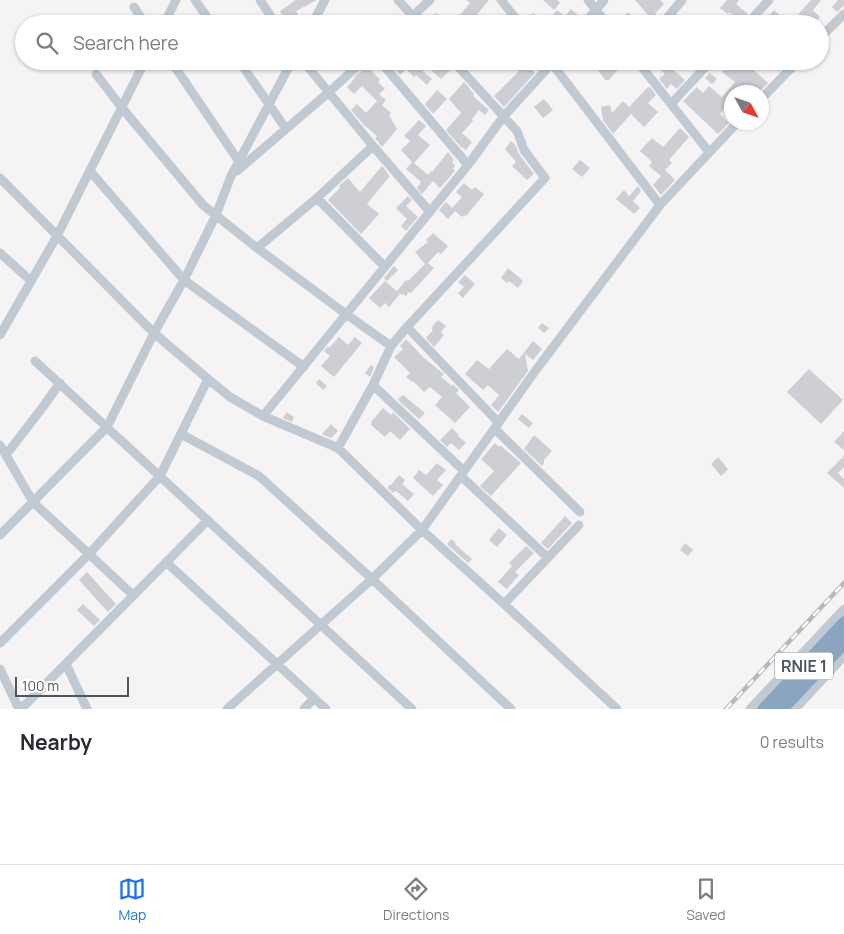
<!DOCTYPE html>
<style>
:root{--surface:#fff;--page:#f7f7f7;--text:#2b2b33;--muted:#7c7c81;--line:#e1e1e2;--accent:#1a73e8}
body{margin:0;font-family:Manrope,sans-serif;background:var(--page);color:var(--text)}
.compass{position:absolute;left:724px;top:85px;width:45px;height:45px;border-radius:50%;background:var(--surface);box-shadow:0 1px 4px #0004;rotate:130deg}
.scale{position:absolute;left:15px;bottom:12px;width:114px;box-sizing:border-box;padding-left:5px;border:2px solid #4a5661;border-top:0;font-size:14px;line-height:18px;white-space:nowrap;color:#4a5661;-webkit-text-stroke:4px #fff;paint-order:stroke}
.list{margin:0;padding:0;list-style:none}
h2{display:flex;justify-content:space-between;align-items:center;height:65px;margin:0;padding:0 20px;font-size:21px}
h2 small{font-size:16px;font-weight:400;color:var(--muted)}
.icon{flex:none;width:28px;height:28px;fill:none;stroke:currentColor;stroke-width:2;stroke-linecap:round;stroke-linejoin:round}
.map{position:relative;flex:none;width:844px;height:709px;overflow:hidden}
.search{position:absolute;background:var(--surface);box-shadow:0 1px 4px #0004;left:15px;right:15px;top:15px;height:55px;display:flex;align-items:center;gap:12px;box-sizing:border-box;padding:0 18px;border-radius:28px;color:var(--muted);font-size:19px}
.sheet{height:155px;background:var(--surface)}
nav{display:flex;justify-content:space-around;align-items:center;box-sizing:border-box;height:70px;border-top:1px solid var(--line);background:var(--surface);font-size:14px;color:var(--muted)}
nav a{display:grid;justify-items:center;gap:2px}
nav .on{color:var(--accent)}
.map>svg:first-child{display:block}
</style>
<div class="map">
<svg width="844" height="709" viewBox="0 0 844 709">
<rect width="100%" height="100%" fill="#f5f3f3"/>
<path fill="#cdcfd5" d="M296 0H317L296 11 298 14 286 22 280 11Z
M466 0H489L469 24H452L470 3Z
M543 0H557L560 3 554 10Z
M635 0H660L664 4 655 14 659 18 656 24Z
M727 0H739L736 4 748 14 741 23 729 12 728 14 720 8Z
M811 0H821L813 10 820 17 815 24H804L796 17Z
M838 0H844V5L837 12 832 7Z
M571 9 578 15 571 24H559L562 21 553 15 557 10 565 16Z
M774 10 784 19 779 24H777L768 16Z
M628 12 635 21 632 24H618Z
M436 13 447 24H426Z
M533 13 544 24H526L525 21Z
M397 61H411L432 79 427 85 416 75 414 77 406 69 400 75 393 66Z
M441 61H443L451 69 441 79 432 71Z
M523 61H535L529 67 535 73 504 107 494 96 519 71 516 68Z
M606 61H625L609 80H605L598 70Z
M651 61H669L666 64 685 80 677 89 671 84 667 89 659 79 665 74Z
M731 61H751L748 65 768 83 759 92H732V101L720 114 729 123 718 134 683 101 697 87 703 93 709 86 722 97 735 82 722 72Z
M768 61H789L779 71Z
M367 66 380 80 378 82 385 89 379 94 386 100 382 105 391 113 389 115 397 129 382 147 375 138 377 136 363 124 351 110 357 104 366 113 377 101 362 86 354 94 347 87 355 78 354 77Z
M710 73 717 79 712 84 705 78Z
M464 82 474 94 473 96 489 110 485 115 479 110 472 119 473 121 462 133 472 142 466 150 460 146 446 130 461 113 449 99Z
M648 87 651 88 656 95 648 103 658 112 644 127 631 114 613 134 603 120 601 107 610 105 612 113 623 101 629 107Z
M437 90 447 99 433 114 425 104Z
M544 99 553 110 543 118 534 107Z
M419 120 426 126 418 135 430 145 414 163 428 175 431 171 432 172 448 152 454 160 452 162 455 166 453 169 455 171 440 188 433 181 422 194 417 188 421 182 406 169 412 162 401 150 410 141 404 136Z
M680 128 689 137 669 160 672 163 665 170 675 180 661 195 653 185 661 176 649 166 652 162 640 151 652 138 663 147Z
M511 141 516 146 519 154 534 174 527 180 512 166 516 162 505 149Z
M580 160 590 168 582 177 572 169Z
M382 166 387 172V173L390 176 367 204 379 214 361 234 328 200 340 188 339 186 348 178 360 192Z
M464 183 472 190 475 187 484 194 466 216 464 215 462 217 455 211 448 219 439 210 446 202 452 208 462 197 456 192Z
M638 186 641 191 633 201 640 208 634 214 616 199 624 190 629 196Z
M408 196 412 200 406 206 418 217 406 231 401 226 407 219 396 208Z
M433 233 448 246 441 254 438 252 428 263 434 268 411 293 409 292 406 296 403 294 402 295 397 291 406 280 408 281 425 264 415 252 428 242 426 240Z
M394 266 398 270 387 281 384 278Z
M508 268 523 281 518 288 509 281 507 283 501 278Z
M465 275 475 284 463 298 458 293 464 287 458 282Z
M385 281 400 294 389 307 385 303 380 308 369 298Z
M438 320 446 326 441 332 444 335 434 347 426 338 433 330 431 328Z
M542 323 549 328 544 333 538 328Z
M339 337 348 345 355 337 362 343 334 377 321 366 330 356 324 351 328 346 329 348Z
M406 339 424 358 444 374 441 377 452 386 453 384 459 390 456 393 470 407 455 423 435 405 442 397 430 387 424 392 413 381 412 382 406 377 410 373 394 357 403 349 400 346Z
M533 341 542 349 533 360 525 354 528 371 499 411H497L491 405 499 395 488 385 483 390 465 374 477 360 489 369 507 349 519 359Z
M371 365 374 367 370 377 365 373Z
M809 369 843 400 821 424 787 392Z
M319 379 327 386 323 390 316 383Z
M403 395 425 413 419 419 399 401 398 399Z
M383 408 391 415 393 412 410 429 400 440 390 431 385 437 371 425 372 423 371 422Z
M287 412 294 417 292 422 283 418Z
M522 414 533 423 529 428 518 419Z
M331 424 338 431 331 438 322 434Z
M452 428 459 435 458 436 466 443 459 450 451 443 447 447 440 440Z
M844 431V450L834 442Z
M534 435 552 451 544 460V463L542 466 524 449Z
M495 443 499 447 500 445 521 463 491 496 480 486 494 471 481 459Z
M844 456V467L838 473 844 479V488L827 473Z
M718 457 728 469 721 476 711 464Z
M437 463 446 470 437 480 443 485 433 496 413 478 419 470 426 475Z
M399 475 405 480 402 484 414 494 408 501 396 491 393 493 388 488V486L391 485Z
M565 516 572 523 548 549 541 543Z
M499 528 507 535 497 547 489 540Z
M451 539 456 543 455 544 472 559 468 563 447 544Z
M685 543 693 550 688 556 680 550Z
M526 546 534 553 515 572 519 575 507 589 498 582 512 566 509 563Z
M87 572 116 604 108 612 79 580Z
M83 604 100 620 94 626 77 610Z"/>
<g fill="none" stroke-linecap="round" stroke-linejoin="round">
<g stroke="#7690ad" stroke-width="16">
<path id="highway" d="M765 709 844 624
M781 709 844 642"/>
</g>
<path stroke="#c1cad2" stroke-width="9" d="M195 0 212 24
M260 0 276 24
M398 0 420 24
M501 0 520 24
M588 0 607 24
M134 7 145 24
M164 24 176 0
M312 24 325 0
M404 24 430 0
M584 24 604 0
M662 24 682 0
M747 24 769 0
M820 38 844 14
M171 61 242 166
M239 61 286 129
M303 61 373 146 430 212
M380 61 468 165
M550 61 660 205
M637 61 709 152
M96 74 122 108 203 205 257 248 346 314 391 346
M762 98 798 61
M671 104 711 61
M90 171 184 280 304 367
M237 171 328 93 363 61
M0 178 154 333 208 379 230 397 263 416 338 448 422 530 504 604 617 709
M317 198 385 267
M257 248 317 198 373 146
M0 253 31 281
M407 327 499 423
M0 335 57 236 145 61
M35 361 412 709
M373 385 464 471
M263 416 468 165 503 117 554 61
M495 429 580 512
M181 434 259 476 372 579 511 709
M0 445 33 502 133 595
M338 448 373 385 391 346 407 327 545 178 524 150 517 131 453 61
M6 455 42 408 60 383
M461 476 548 558
M0 535 107 427 154 333 184 280 216 215 231 176 292 61
M166 562 326 709
M504 604 579 525
M0 643 89 554 160 476 208 379
M66 664 87 709
M0 669 19 709
M21 709 208 520
M227 709 372 579 422 530 536 370 660 205 738 122
M304 709 314 698
M750 709 844 609
M795 709 844 656"/>
<use href="#highway" stroke="#8ba5c1" stroke-width="14"/>
<g stroke="#b5b8bd" stroke-width="4.5">
<path id="rail" d="M726 709 844 583"/>
</g>
<use href="#rail" stroke="#fff" stroke-width="2.5" stroke-dasharray="8" stroke-linecap="butt"/>
</g>
<g text-anchor="middle" stroke-width="4" stroke-linejoin="round" paint-order="stroke">
<rect fill="#fff" stroke="#808990" stroke-width="1" x="775" y="652.5" width="58" height="27" rx="4"/>
<g font-size="16" font-weight="bold" fill="#4a5661">
<text x="804" y="672">RNIE 1</text>
</g>
</g>
</svg>
<svg class="compass" viewBox="-18 -18 36 36"><path d="M0-13l5 13h-10z" fill="#e53935"/><path d="M0 13l5-13h-10z" fill="#7c7c81"/></svg>
<div class="scale">100 m</div>
<div class="search"><svg class="icon" aria-label="search" viewBox="0 0 24 24"><circle cx="10" cy="10" r="6"/><path d="M15 15l6 6"/></svg>Search here</div>
</div>
<section class="sheet">
<h2>Nearby<small>0 results</small></h2>
<ul class="list">
</ul>
</section>
<nav>
<a class="on"><svg class="icon" aria-label="map" viewBox="0 0 24 24"><path d="M3 6l6-2 6 2 6-2v14l-6 2-6-2-6 2zM9 4v14M15 6v14"/></svg>Map</a>
<a><svg class="icon" aria-label="directions" viewBox="0 0 24 24"><path d="M12 3l9 9-9 9-9-9zM9 14v-3h6M13 9l2 2-2 2"/></svg>Directions</a>
<a><svg class="icon" aria-label="saved" viewBox="0 0 24 24"><path d="M7 4h10v16l-5-4-5 4z"/></svg>Saved</a>
</nav>
